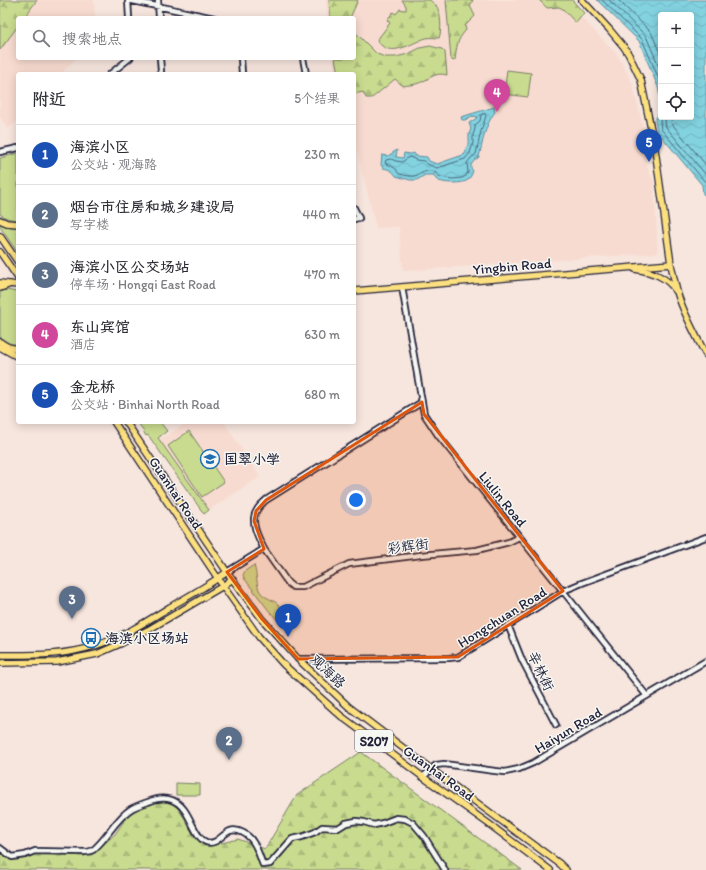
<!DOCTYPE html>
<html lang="zh">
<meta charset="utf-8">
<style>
:root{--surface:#fff;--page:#f2f2f3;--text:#2b2b33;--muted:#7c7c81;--line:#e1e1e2;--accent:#0f766e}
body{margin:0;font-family:Itim,"LXGW WenKai TC",sans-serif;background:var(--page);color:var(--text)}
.controls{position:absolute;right:12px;top:12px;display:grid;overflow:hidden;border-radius:4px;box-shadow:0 2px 10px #0003}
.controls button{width:36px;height:36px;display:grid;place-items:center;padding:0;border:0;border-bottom:1px solid var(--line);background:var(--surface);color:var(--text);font:20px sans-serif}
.you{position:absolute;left:356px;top:500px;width:14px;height:14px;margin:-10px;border:3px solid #fff;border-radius:50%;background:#1a73e8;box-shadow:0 0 0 6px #1a73e833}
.badge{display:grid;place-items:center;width:26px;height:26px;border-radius:50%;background:var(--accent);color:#fff;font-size:13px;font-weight:700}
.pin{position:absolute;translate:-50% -33px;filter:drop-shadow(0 1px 2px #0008)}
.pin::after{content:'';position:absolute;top:21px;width:14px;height:12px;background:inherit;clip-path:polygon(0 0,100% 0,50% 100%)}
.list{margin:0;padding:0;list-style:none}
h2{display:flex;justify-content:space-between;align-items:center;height:52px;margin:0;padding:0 16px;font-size:17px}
h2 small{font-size:13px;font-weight:400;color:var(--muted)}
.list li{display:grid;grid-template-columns:26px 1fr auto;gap:12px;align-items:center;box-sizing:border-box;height:60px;padding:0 16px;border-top:1px solid var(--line)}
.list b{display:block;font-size:15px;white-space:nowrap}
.list p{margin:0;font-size:13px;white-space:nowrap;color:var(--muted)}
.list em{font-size:13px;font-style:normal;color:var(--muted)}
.icon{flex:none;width:22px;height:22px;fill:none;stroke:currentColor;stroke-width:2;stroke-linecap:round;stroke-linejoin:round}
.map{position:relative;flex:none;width:706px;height:870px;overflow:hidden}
.search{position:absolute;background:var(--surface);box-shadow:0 2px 10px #0003;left:16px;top:16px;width:340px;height:44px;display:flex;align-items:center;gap:10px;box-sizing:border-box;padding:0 14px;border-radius:4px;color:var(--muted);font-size:15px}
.panel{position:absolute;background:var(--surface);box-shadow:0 2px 10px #0003;left:16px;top:72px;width:340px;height:352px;border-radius:4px}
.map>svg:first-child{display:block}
</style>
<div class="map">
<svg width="706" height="870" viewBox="0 0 706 870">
<defs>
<pattern id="forest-firs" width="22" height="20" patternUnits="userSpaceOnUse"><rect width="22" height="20" fill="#c9db8f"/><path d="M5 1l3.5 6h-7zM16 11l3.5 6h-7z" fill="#acbc7c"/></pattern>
<pattern id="water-waves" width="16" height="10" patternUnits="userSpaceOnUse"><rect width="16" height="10" fill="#83d2e0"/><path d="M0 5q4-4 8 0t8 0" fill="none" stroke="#71b4c1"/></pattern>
</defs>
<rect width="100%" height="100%" fill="#f7e6de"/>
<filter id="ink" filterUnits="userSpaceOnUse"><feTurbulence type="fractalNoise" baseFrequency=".025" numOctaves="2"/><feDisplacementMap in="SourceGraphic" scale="8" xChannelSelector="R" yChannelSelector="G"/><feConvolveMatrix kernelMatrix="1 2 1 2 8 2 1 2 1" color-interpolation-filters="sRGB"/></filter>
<g filter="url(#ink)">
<path fill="#f8dbd0" d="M0 0H94L95 18H18V58H76L61 74H18V120L8 129 0 117Z
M326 0H562L580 16 617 54 632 82 647 142 645 158 649 172 654 182 658 253 403 271 399 227 376 228 360 163 354 143V74H335L332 58H354V18H327Z
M188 422H224L260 477 209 510 159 440Z"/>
<path fill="#c9db8f" stroke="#767e65" d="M507 70 531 73 528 97 504 94Z
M18 153V220C12 220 5 218 0 214V158Z
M0 223 12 227H18V253L0 227Z
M7 290 17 292 18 293V345L9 343 0 337V292Z
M138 422H160L167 431 158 438 209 510 204 514 148 435 146 436Z
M189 431 224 482 202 497 168 446Z
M254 565C257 574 256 582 259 590 264 599 272 598 279 605 284 611 287 621 286 629L270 612 244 578 243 575 245 571Z
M176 783 200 784V795H176Z"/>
<path fill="url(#forest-firs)" stroke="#767e65" d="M0 0H37L24 18H18V26L0 50Z
M329 0H358L350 18H330Z
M402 0H430C432 2 436 5 437 7 441 13 442 31 439 38 435 38 430 37 426 38 411 43 389 60 377 40L390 23 387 20 393 12 396 14 400 9 404 10H406V6Z
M446 0H473L470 6 475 16 465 26 466 30C456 41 457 47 455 60L453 61 451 59Z
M539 0H572L584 13 576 23 563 9 559 7 547 8Z
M354 31 377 54 385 57H396L408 54 420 48 430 46 442 49 445 52 447 75C434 71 428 81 416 84 412 85 408 85 403 86L395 79 372 98H366L363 92 354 94V74H338L335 58H354Z
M361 752 522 870H0V852L9 854 92 855 115 834 131 811 155 802 167 801 177 807 185 819 190 829 200 841 213 845 238 839 265 849 297 795Z"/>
<path fill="url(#water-waves)" stroke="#5c8c9e" d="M597 0H706V196L703 194 702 185 657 131 655 120 661 109V117H691V15H661V103L658 87 639 41Z
M494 107 495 112C485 125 483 141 479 157L474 161 471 165V168L473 171C472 174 470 178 468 180 463 184 443 184 437 180 435 179 435 177 434 175H425L417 180H410L396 176C393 171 389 169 383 168L381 165 382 155 388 156 397 150 396 157 403 158 404 153 411 154 414 153 416 156 427 157 429 161 437 164 463 155 466 151 469 141V134L471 129 469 123 477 118 476 116 470 117 465 120H462L461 117Z"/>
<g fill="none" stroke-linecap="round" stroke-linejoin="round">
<path stroke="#49687d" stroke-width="1" d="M602 0 642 39 661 84
M609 0 646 36 661 71
M618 0 651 32 661 55
M485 114 486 116 481 131 476 154 471 158 467 163 468 172 466 176 462 178 453 179 440 177C428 163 422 177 411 176 408 176 401 175 398 173 397 172 397 171 397 170 394 167 389 165 385 163L386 160 391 159 396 161 402 162 409 157 412 158 416 160 424 161 427 164 437 168 465 159 470 153 473 143V135L475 129V125L480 121 481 115Z
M661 117 660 121 661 129 706 183
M667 117 665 121 666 127 706 175
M674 117 671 122 672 124 706 165"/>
<g stroke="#22223b" stroke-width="8">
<path id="minor" d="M128 0 214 18
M128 0 129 18
M158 0 159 18
M241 58 242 74
M303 58 306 74
M110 74 130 58
M159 74 161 71 160 58
M0 152 18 148
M354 208 359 218 354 219
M402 287 424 414 438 435 647 696
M264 549 288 583 293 587H303L349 564 421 555 477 550 509 542 519 537
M227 572 264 549C259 539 249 521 257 510 259 506 263 503 266 500L422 402
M508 625 522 660 556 725
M298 659 449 658 458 657 563 591 582 583 706 537
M423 777 436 765 444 764 495 771 505 772 519 769 533 763 706 661
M0 848 12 857 25 855 35 851 85 852C88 852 91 851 93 850 108 838 115 819 131 809 136 806 142 804 148 802 155 799 164 797 172 800 191 807 192 836 206 842 216 846 222 834 230 831 238 828 249 835 253 842 258 849 260 858 263 865L270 864 292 839 302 837 315 832 322 827 338 828 346 823 356 821 364 822 374 825 383 823 396 818 405 819 413 823 424 836 445 870"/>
</g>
<g stroke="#22223b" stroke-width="8">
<path id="major" d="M582 0 609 29 624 47 629 55 641 80 655 149 671 264C673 274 675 285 678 295 685 316 696 336 706 355
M0 220 7 223 18 224
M0 236 18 262
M0 252 18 278
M635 269C652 272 666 276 676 291
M0 283 18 285
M0 288 11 284
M354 291 671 264
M0 342C5 346 11 349 18 348
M0 347 18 357
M114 422 223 586 259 637 284 665 341 716 423 777 489 824 550 870
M126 422 227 572 262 619 298 659 349 707 431 769 560 864 566 870
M0 655C32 655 63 656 94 646 121 638 146 622 170 607 189 596 209 585 227 572
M0 663 57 662 97 654 122 643 148 630 223 586 232 579"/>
</g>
<use href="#minor" stroke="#f6f6f2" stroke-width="4.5"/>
<use href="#major" stroke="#fce080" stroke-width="5.5"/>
</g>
</g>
<path fill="#de560e" fill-opacity="0.2" stroke="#de560e" stroke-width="3" stroke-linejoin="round" d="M422 402 424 414 563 591 458 657 298 659 262 619 227 572 264 549 254 521 256 511 266 500Z"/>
<defs>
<g id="school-ring" transform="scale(1)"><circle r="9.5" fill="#f6f6f2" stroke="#1f6fb2" stroke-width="1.5"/><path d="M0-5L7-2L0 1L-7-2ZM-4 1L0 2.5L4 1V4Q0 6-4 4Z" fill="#1f6fb2"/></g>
<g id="bus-ring" transform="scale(1)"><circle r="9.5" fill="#f6f6f2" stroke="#1f6fb2" stroke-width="1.5"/><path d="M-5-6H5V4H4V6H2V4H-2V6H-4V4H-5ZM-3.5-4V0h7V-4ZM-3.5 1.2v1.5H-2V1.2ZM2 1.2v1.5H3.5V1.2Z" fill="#1f6fb2"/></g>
</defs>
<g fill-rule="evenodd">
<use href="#school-ring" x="210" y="459"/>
<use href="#bus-ring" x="91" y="638"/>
</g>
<g text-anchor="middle" stroke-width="3" stroke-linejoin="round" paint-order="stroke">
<rect fill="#f6f6f2" stroke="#626272" stroke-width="1" x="355" y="730" width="38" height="22" rx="3"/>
<g font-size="13" font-weight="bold" fill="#22223b">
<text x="374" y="746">S207</text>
</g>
<g font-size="14" fill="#22223b" stroke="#f6f6f2">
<text transform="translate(512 266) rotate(-5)" y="5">Yingbin Road</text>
<text transform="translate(176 493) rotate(56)" y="5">Guanhai Road</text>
<text transform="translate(503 499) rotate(51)" y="5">Liulin Road</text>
<text transform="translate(408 546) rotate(-7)" y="5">彩辉街</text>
<text transform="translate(502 617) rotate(-32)" y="5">Hongchuan Road</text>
<text transform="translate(328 671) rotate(43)" y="5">观海路</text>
<text transform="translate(541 671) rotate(64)" y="5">辛林街</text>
<text transform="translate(568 730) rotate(-31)" y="5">Haiyun Road</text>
<text transform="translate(439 773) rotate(36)" y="5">Guanhai Road</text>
</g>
<g font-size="14" font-weight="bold" fill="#22223b" stroke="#f6f6f2" text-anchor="start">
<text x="224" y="464">国翠小学</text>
<text x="105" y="643">海滨小区场站</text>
</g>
</g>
</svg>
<div class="controls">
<button>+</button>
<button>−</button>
<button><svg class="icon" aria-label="locate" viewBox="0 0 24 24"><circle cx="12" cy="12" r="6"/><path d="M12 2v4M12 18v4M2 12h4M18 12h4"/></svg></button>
</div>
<div class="you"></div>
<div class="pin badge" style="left:288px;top:637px;background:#1a4fb4">1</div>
<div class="pin badge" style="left:229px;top:760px;background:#5c6f8a">2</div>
<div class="pin badge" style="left:72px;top:619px;background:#5c6f8a">3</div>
<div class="pin badge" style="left:497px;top:112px;background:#d1479c">4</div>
<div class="pin badge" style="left:649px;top:162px;background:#1a4fb4">5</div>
<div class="search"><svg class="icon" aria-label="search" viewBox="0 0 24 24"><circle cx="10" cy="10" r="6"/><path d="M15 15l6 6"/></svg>搜索地点</div>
<section class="panel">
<h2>附近<small>5个结果</small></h2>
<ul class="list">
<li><span class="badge" style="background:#1a4fb4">1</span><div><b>海滨小区</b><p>公交站 · 观海路</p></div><em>230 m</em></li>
<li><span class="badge" style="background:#5c6f8a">2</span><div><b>烟台市住房和城乡建设局</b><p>写字楼</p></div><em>440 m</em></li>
<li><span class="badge" style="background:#5c6f8a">3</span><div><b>海滨小区公交场站</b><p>停车场 · Hongqi East Road</p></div><em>470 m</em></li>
<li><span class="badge" style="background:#d1479c">4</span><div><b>东山宾馆</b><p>酒店</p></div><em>630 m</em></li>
<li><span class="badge" style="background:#1a4fb4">5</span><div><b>金龙桥</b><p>公交站 · Binhai North Road</p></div><em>680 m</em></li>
</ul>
</section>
</div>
